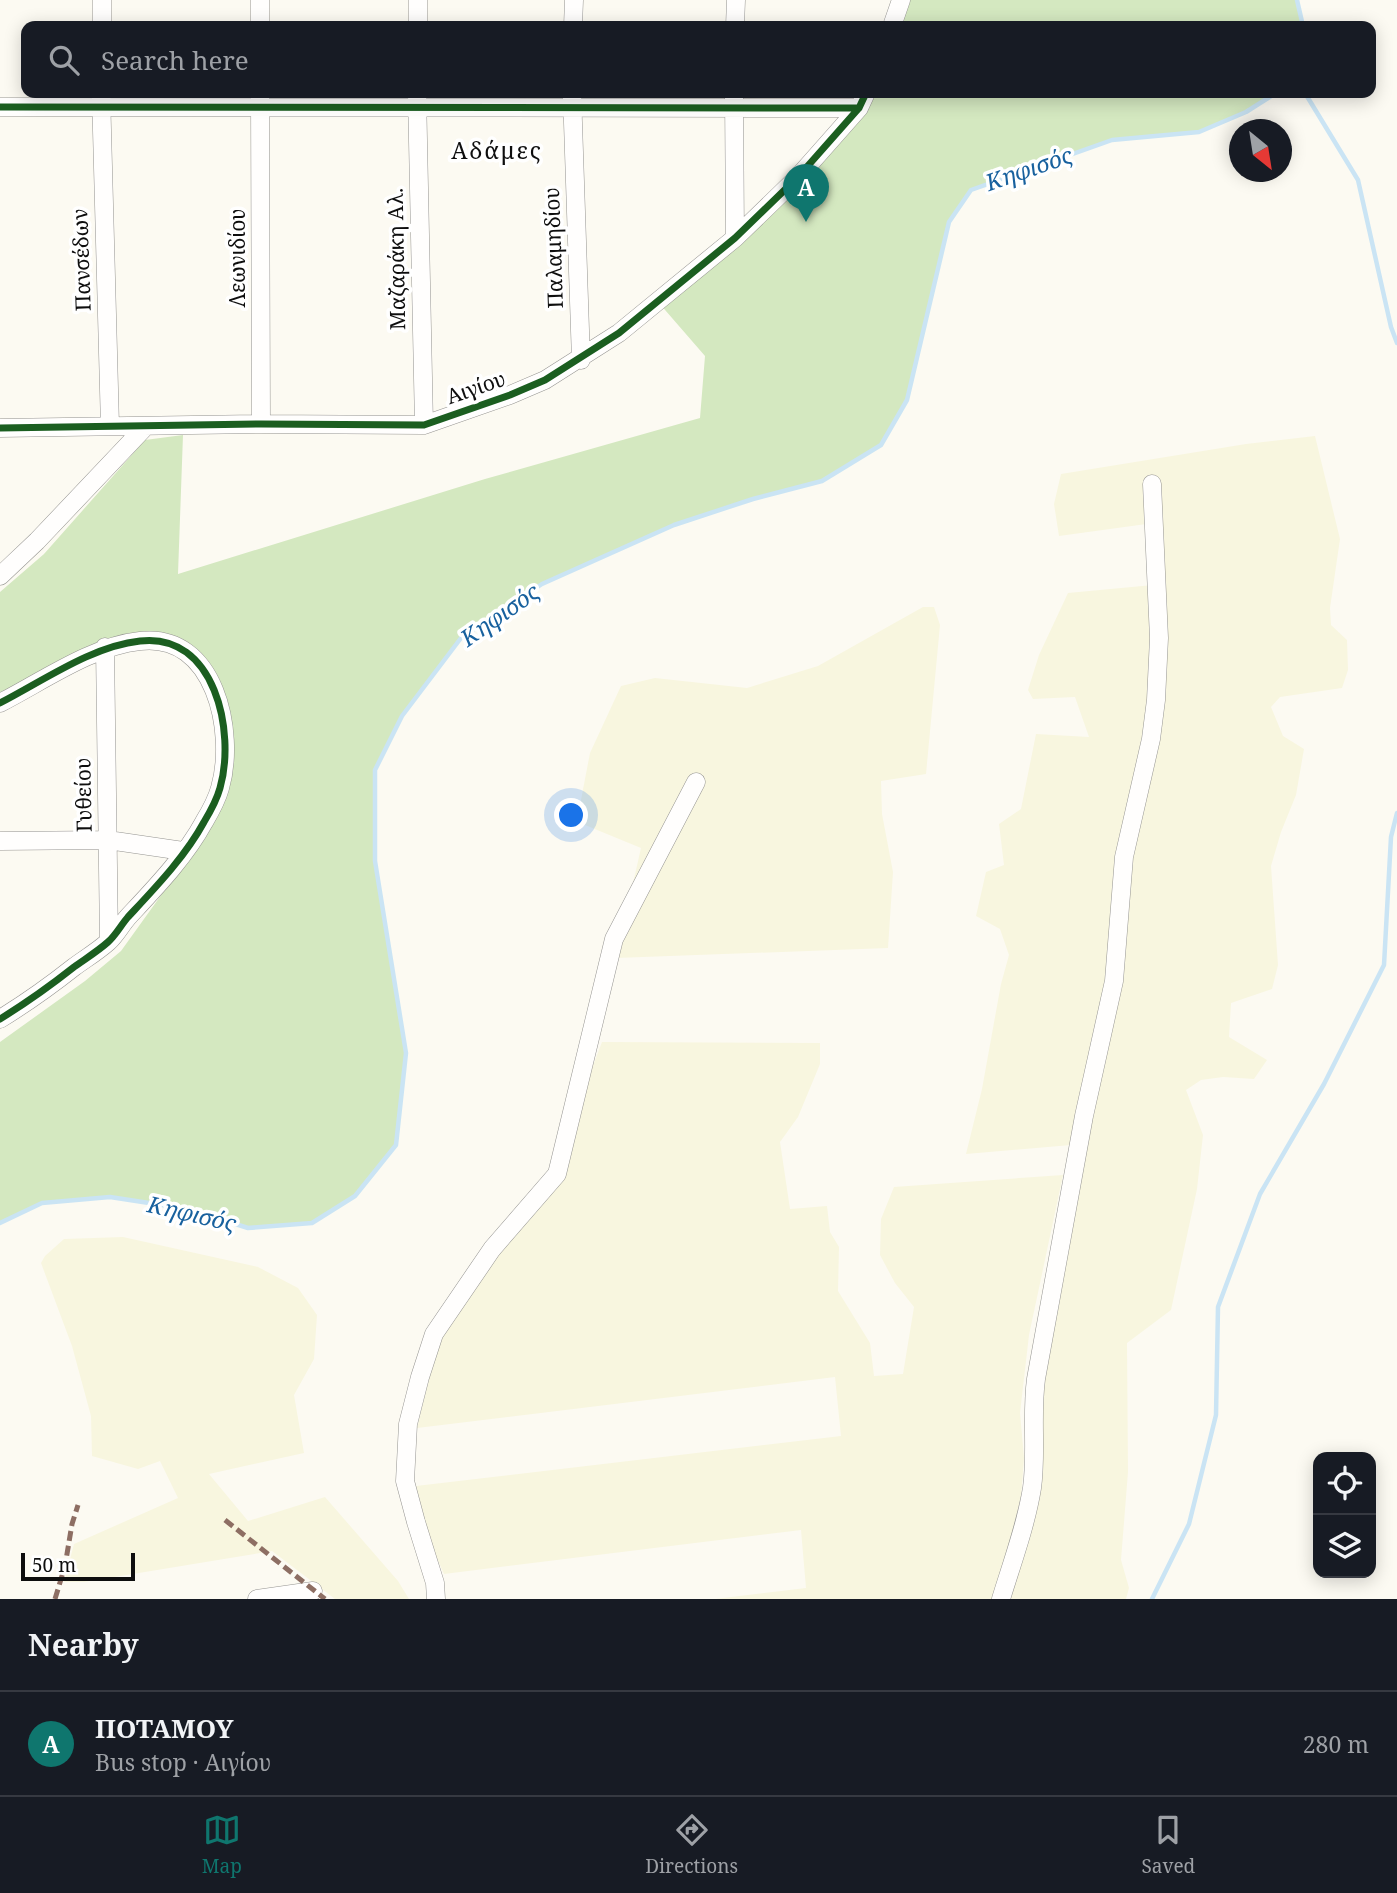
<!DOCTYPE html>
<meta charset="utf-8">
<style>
:root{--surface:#171b24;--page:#242831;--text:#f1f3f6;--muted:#9ea1a6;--line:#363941;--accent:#0f766e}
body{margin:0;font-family:"Noto Serif",serif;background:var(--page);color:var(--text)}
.controls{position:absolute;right:21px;bottom:21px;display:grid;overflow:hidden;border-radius:14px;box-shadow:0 4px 18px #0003}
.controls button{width:63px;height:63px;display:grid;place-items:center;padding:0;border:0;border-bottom:2px solid var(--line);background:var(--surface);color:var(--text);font:35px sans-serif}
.compass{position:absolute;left:1229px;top:119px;width:63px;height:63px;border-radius:50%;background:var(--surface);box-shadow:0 4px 18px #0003;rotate:150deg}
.scale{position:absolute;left:21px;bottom:18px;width:114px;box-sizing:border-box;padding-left:7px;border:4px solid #0e0e0e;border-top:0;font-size:19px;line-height:24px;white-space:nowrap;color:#0e0e0e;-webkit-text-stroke:5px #fff;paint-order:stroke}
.you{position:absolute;left:572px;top:816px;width:24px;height:24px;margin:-18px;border:5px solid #fff;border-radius:50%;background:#1a73e8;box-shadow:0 0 0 10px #1a73e833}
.badge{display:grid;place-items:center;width:46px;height:46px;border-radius:50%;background:var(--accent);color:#fff;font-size:23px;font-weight:700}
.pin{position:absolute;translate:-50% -58px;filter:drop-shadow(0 2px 4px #0008)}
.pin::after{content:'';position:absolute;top:37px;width:24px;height:21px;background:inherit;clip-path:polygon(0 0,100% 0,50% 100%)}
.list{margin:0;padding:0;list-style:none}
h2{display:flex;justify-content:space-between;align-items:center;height:91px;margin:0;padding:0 28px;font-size:30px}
h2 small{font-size:23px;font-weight:400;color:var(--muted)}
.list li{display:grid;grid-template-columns:46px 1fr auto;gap:21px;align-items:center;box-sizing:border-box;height:105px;padding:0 28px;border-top:2px solid var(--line)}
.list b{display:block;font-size:26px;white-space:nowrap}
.list p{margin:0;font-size:23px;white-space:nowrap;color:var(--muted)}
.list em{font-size:23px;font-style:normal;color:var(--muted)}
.icon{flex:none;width:38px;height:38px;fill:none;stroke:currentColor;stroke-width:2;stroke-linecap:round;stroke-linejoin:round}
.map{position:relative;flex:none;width:1397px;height:1599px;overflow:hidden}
.search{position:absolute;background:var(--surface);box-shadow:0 4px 18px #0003;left:21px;right:21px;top:21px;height:77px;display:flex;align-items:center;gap:18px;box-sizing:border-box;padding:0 24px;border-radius:14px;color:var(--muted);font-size:26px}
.sheet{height:196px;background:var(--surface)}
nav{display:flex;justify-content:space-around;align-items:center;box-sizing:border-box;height:98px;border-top:2px solid var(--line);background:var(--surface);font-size:19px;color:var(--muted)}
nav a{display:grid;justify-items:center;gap:4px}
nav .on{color:var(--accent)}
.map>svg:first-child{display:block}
</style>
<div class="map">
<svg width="1397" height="1599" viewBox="0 0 1397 1599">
<rect width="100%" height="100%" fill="#fcfaf2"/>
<path fill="#f8f6df" d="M1315 436 1340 539 1330 608 1331 625 1347 640 1348 670 1342 688 1280 697 1271 707 1283 736 1304 749 1296 795 1281 832 1271 866 1278 965 1272 989 1231 1003 1229 1037 1267 1060 1254 1079 1223 1077 1201 1080 1186 1090 1203 1135 1197 1189 1171 1310 1127 1343 1128 1472 1121 1560 1129 1588 1126 1599H1007L1126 879 1159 718 1161 522 1059 536 1054 504 1061 474 1246 444Z
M1153 585 1154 646 1139 769 1120 835 1106 989 1071 1145 966 1154 982 1089 1001 984 1009 955 1000 929 976 916 986 872 1004 865 999 824 1021 809 1036 734 1089 737 1075 697 1033 699 1028 690 1039 655 1068 593Z
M923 607H934L940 625 926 774 881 781 882 814 893 872 888 948 616 958 641 848 585 825 580 805 590 753 621 686 655 678 747 688 818 666Z
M602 1042 820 1043V1064L798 1117 780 1142 790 1209 827 1206 830 1232 839 1247 838 1291 870 1343 874 1376 903 1374 914 1307 895 1283 880 1255 881 1219 894 1187 1063 1175 1029 1335 1020 1413 1024 1458 1021 1497 996 1599H715L806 1588 801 1530 444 1574 431 1545 416 1486 841 1436 835 1377 417 1428 439 1337 491 1260 564 1174 589 1076Z
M123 1237 258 1267 298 1288 317 1315 314 1359 294 1395 304 1453 209 1474 248 1521 325 1497 398 1581 409 1599H335L272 1551 84 1582H64L74 1544 178 1498 160 1461 138 1469 92 1456 91 1416 72 1346 41 1263 45 1256 64 1239Z"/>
<path fill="#d4e8c0" d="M907 0H1297L1303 26H898Z
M872 93H1276L1246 112 1199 132 1112 140 972 190 949 222 907 400 881 445 821 481 753 499 675 525 542 584 461 638 402 716 375 770V861L406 1053 396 1145 355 1196 312 1223 248 1228 188 1209 110 1197 42 1203 0 1223V1042L85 981 121 951 200 841 225 790V710L216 676 195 651 173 638 144 631 104 643 0 695V592L44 554 145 440 183 435 178 574 485 479 700 418 705 356 659 303Z"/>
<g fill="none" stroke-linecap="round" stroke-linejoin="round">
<path stroke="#cae4f4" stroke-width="4.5" d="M1297 0 1303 26
M1305 93 1358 180 1391 327 1397 343
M0 1223 42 1203 110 1197 188 1209 248 1228 312 1223 355 1196 396 1145 406 1053 375 861V770L402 716 461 638 542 584 674 525 753 499 822 481 881 445 907 400 949 222 971 190 1112 140 1199 132 1246 112 1276 93
M1152 1599 1189 1524 1216 1415 1218 1307 1260 1194 1324 1084 1384 965 1391 837 1397 813"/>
<g stroke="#959491" stroke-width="19">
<path id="minor" d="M260 0V26
M102 26V0
M418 26V0
M573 26 574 0
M735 26 736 0
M892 26 901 0
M101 93 110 426
M260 93 261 424
M417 93 424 425
M572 93 581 360
M734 93 735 238
M0 107 859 108
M0 428 261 424 424 425 510 395 545 380 619 333 735 238 798 177 859 108 866 93
M0 576 37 541 146 426
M105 647 109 941
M0 703C43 681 92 646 140 641 215 632 236 732 220 788 217 799 210 812 204 822 185 857 155 888 128 917 121 925 116 935 108 942 98 951 85 959 74 967 50 986 26 1003 0 1019
M0 841 108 840 183 851
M257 1599 313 1591
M436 1599 435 1583 416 1522 405 1481 408 1424 420 1377 434 1334 492 1249 557 1174 614 939 696 782
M1001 1599C1012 1563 1026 1525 1032 1488 1037 1453 1031 1416 1036 1379L1084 1116 1114 981 1124 857 1151 739 1156 700 1159 638 1152 484"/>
</g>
<use href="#minor" stroke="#fffefd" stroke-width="18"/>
<path stroke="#8d6e63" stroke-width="5" stroke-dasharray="10 5" stroke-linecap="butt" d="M225 1520 325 1599
M55 1599 65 1566 72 1524 78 1505"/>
<g stroke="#fff" stroke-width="11">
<path id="cycleway" d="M0 107 859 108
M0 428 261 424 424 425 510 395 545 380 619 333 735 238 798 177 859 108 866 93
M0 703C43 681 92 646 140 641 215 632 236 732 220 788 217 799 210 812 204 822 185 857 155 888 128 917 121 925 116 935 108 942 98 951 85 959 74 967 50 986 26 1003 0 1019"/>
</g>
<use href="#cycleway" stroke="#1b5e20" stroke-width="7"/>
</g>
<g text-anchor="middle" stroke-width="7" stroke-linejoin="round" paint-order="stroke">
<g font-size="21" fill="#0e0e0e" stroke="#fff">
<text transform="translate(554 248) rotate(-92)" y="7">Παλαμηδίου</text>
<text transform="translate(238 258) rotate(-90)" y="7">Λεωνιδίου</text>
<text transform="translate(397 259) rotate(-91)" y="7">Μαζαράκη Αλ.</text>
<text transform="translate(82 260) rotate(-92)" y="7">Πανσέδων</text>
<text transform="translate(476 388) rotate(-19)" y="7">Αιγίου</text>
<text transform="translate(84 795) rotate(-91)" y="7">Γυθείου</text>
</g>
<g font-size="23" letter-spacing="2" fill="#0e0e0e" stroke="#fff">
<text x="497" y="159">Αδάμες</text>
</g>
<g font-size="23" font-style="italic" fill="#18619e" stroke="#fff">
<text transform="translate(1029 169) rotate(-19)" y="8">Κηφισός</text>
<text transform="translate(500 615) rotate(-35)" y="8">Κηφισός</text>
<text transform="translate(192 1214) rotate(13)" y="8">Κηφισός</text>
</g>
</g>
</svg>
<div class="controls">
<button><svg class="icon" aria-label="locate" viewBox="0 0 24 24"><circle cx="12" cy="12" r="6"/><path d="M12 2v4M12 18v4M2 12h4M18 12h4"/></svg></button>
<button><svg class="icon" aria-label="layers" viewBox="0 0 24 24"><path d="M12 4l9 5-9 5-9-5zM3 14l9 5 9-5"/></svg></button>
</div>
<svg class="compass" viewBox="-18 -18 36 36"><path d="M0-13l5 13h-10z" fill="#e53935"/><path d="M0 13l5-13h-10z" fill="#9ea1a6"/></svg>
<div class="scale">50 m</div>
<div class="you"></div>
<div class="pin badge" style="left:806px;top:222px">A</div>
<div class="search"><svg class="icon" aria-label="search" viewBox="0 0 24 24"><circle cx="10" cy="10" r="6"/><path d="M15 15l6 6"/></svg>Search here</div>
</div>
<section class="sheet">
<h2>Nearby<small></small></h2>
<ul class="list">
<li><span class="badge">A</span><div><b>ΠΟΤΑΜΟΥ</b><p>Bus stop · Αιγίου</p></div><em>280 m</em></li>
</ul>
</section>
<nav>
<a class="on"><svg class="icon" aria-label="map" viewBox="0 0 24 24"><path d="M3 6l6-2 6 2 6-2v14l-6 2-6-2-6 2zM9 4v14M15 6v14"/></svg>Map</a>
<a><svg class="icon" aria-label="directions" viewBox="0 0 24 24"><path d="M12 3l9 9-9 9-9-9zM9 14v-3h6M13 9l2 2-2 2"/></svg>Directions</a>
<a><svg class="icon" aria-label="saved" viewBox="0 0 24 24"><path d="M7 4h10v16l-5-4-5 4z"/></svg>Saved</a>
</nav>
